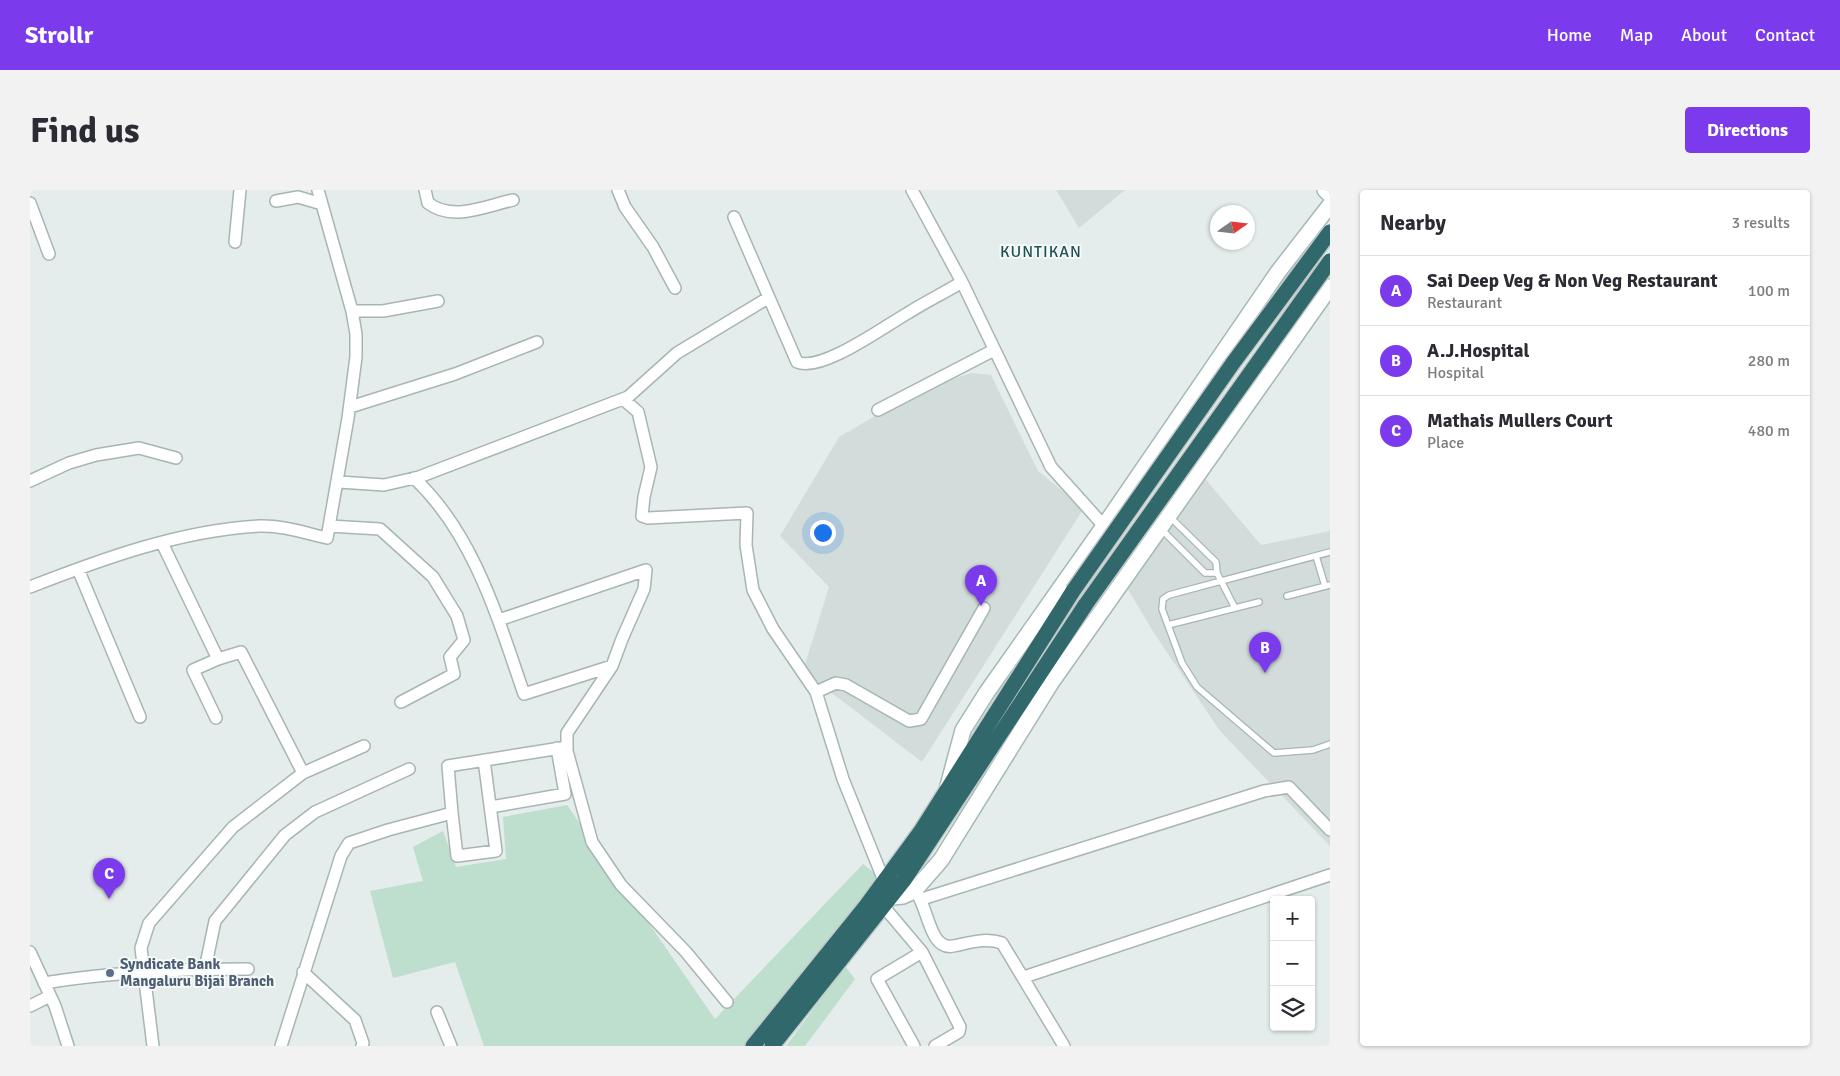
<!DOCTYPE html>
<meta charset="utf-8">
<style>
:root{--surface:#fff;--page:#f2f2f3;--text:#2b2b33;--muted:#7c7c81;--line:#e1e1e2;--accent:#7c3aed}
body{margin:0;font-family:Signika,sans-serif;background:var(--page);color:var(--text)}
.controls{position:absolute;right:15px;bottom:15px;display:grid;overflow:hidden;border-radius:5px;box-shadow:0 1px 4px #0004}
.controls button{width:45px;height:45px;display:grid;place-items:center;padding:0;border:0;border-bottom:1px solid var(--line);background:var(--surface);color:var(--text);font:25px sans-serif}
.compass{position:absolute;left:1180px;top:15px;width:45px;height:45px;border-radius:50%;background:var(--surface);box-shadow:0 1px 4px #0004;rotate:76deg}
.you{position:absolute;left:792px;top:342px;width:18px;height:18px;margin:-12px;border:4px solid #fff;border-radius:50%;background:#1a73e8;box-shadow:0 0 0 8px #1a73e833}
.badge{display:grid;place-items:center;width:32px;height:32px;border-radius:50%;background:var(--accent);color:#fff;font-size:16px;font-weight:700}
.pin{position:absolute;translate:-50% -41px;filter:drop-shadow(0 1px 2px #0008)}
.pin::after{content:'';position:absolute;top:26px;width:18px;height:15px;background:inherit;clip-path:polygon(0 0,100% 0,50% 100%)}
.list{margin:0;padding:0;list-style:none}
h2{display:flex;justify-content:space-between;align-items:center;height:65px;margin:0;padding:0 20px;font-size:21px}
h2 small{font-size:16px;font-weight:400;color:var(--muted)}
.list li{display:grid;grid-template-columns:32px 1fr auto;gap:15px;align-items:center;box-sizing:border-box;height:70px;padding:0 20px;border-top:1px solid var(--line)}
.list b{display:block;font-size:19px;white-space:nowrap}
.list p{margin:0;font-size:16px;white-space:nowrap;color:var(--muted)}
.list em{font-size:16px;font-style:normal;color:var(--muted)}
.icon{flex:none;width:28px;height:28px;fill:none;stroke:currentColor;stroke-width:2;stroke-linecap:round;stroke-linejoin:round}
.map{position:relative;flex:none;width:1300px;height:856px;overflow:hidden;border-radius:5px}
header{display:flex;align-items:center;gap:30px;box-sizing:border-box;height:70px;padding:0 25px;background:var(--accent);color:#fff}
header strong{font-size:24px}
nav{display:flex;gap:28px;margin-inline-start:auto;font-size:18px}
.intro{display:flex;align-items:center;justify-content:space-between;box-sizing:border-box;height:120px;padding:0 30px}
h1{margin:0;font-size:35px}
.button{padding:12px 22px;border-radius:5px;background:var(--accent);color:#fff;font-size:18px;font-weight:700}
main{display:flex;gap:30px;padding:0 30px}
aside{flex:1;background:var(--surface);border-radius:5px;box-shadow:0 1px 4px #0004}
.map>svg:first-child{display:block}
</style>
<header>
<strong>Strollr</strong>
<nav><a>Home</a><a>Map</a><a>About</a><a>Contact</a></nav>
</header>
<div class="intro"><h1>Find us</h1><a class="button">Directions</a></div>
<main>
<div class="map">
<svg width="1300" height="856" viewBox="0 0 1300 856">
<rect width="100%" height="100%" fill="#e4edeb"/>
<path fill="#d2dddb" d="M1026 0H1095L1049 38Z
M942 183 961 185 1008 281 1054 318 892 572 773 481 799 397 750 346 809 247 893 198Z
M1172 285 1231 355 1300 341V656L1190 541 1124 443 1094 393Z"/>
<path fill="#bedece" d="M537 615 685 829 833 674 854 691 724 856H454L425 772 363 788 340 701 393 691 383 657 413 641 426 677 476 669 473 627Z
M815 776 825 789 775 856H756Z"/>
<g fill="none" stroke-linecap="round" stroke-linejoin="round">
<g stroke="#a7b5b4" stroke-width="8">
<path id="lane" d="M1140 327 1186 372 1187 383 1205 418
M1130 338 1175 383H1187
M1300 362 1139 405 1133 409 1132 419 1152 473 1167 497 1244 563 1283 560 1300 554
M1286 366 1295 396
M1257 406 1300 395
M1138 435 1229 412"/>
</g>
<g stroke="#a7b5b4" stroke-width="14">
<path id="street" d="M395 0 398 13C423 32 455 16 483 10
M588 0 595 17 623 57 645 98
M882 0 932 92 1021 277 1074 336
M246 11 268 7 292 14
M0 13 19 64
M704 27 767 172C791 183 855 136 878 123 895 112 914 103 932 92
M205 52 210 0
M322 121H353L408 111
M593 209 608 222 621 277 614 307 612 326 618 328 717 323 716 355 723 400 743 439 786 502 813 589 854 691
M320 217 425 184 507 152
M848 220 964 160
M384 288C444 344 468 429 494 504L582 476
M0 291 39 273 66 265 109 258 146 268
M309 292 354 295 389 287 598 207 647 163 738 108
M299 336 350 339 403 387 427 426 434 450 420 467 424 484 371 512
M132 353 188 469 211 462 273 583
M48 379 110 527
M0 397C72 369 151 340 229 336 251 335 275 343 297 348L318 228 326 167V144L322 121 288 0
M469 430 616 380 614 399 592 449 582 476 537 543V561L562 652 591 695 656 762 697 812
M786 502 806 493 816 495 879 531 891 529 954 418
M186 528 163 480 188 469
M461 617 535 604 527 558
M422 623 427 666 466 661 454 570
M886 703C898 715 899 761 923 756 939 753 956 747 972 753L1034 856
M892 709 1234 601 1259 597 1300 640
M854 717 892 762 930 837 929 842 905 856
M0 762 25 816 38 856
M175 779 185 731 255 645 285 622 379 579
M273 782 325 830 333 853 332 856
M994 787 1300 685
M14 793C81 782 150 779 218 779
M0 816 20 806
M407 822 421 856
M123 856 111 758 119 733 203 637 273 583 334 556
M251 856 311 666 319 653 358 640 422 623 418 576 537 557
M884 856 847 789 892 762"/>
</g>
<g stroke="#a3b9b6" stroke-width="18">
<path id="secondary" d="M1295 0 1300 5
M918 596 933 540 957 502 1074 336 1248 82 1300 15
M862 707 873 706 884 701 911 670 1021 493 1300 97"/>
</g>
<g stroke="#c2c9c9" stroke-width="18">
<path id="highway" d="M723 856 836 716 891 641 1043 401
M742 856 874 690 1056 414"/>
</g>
<use href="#lane" stroke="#fff" stroke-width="5.5"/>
<use href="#street" stroke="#fff" stroke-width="11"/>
<use href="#secondary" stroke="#fff" stroke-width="15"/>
<use href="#highway" stroke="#30686b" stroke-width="15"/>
<g stroke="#c2c9c9" stroke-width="18" stroke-linecap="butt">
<path id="highway-bridge" d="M1043 401 1203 173 1300 42
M1056 414 1300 71"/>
</g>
<use href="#highway-bridge" stroke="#30686b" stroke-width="15"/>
</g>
<circle fill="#5c6f8a" stroke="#f5faf8" stroke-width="2" cx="80" cy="783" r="5"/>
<g text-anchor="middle" stroke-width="4" stroke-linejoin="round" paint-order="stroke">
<g font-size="15" font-weight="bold" fill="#4e5e75" stroke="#f5faf8" text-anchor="start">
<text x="90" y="779">Syndicate Bank<tspan x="90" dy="17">Mangaluru Bijai Branch</tspan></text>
</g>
<g font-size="16" letter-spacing="1" fill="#205151" stroke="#f5faf8">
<text x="1011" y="67">KUNTIKAN</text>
</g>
</g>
</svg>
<div class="controls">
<button>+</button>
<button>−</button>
<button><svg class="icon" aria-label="layers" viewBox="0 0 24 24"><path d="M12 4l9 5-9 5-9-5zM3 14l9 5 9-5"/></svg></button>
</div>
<svg class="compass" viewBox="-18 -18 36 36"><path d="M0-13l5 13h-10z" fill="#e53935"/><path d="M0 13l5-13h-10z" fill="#7c7c81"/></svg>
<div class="you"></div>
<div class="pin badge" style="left:951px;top:416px">A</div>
<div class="pin badge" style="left:1235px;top:483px">B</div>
<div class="pin badge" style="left:79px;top:709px">C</div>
</div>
<aside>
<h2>Nearby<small>3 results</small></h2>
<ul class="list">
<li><span class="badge">A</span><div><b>Sai Deep Veg &amp; Non Veg Restaurant</b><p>Restaurant</p></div><em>100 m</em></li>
<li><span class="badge">B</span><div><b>A.J.Hospital</b><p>Hospital</p></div><em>280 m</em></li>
<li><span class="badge">C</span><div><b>Mathais Mullers Court</b><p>Place</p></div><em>480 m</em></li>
</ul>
</aside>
</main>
